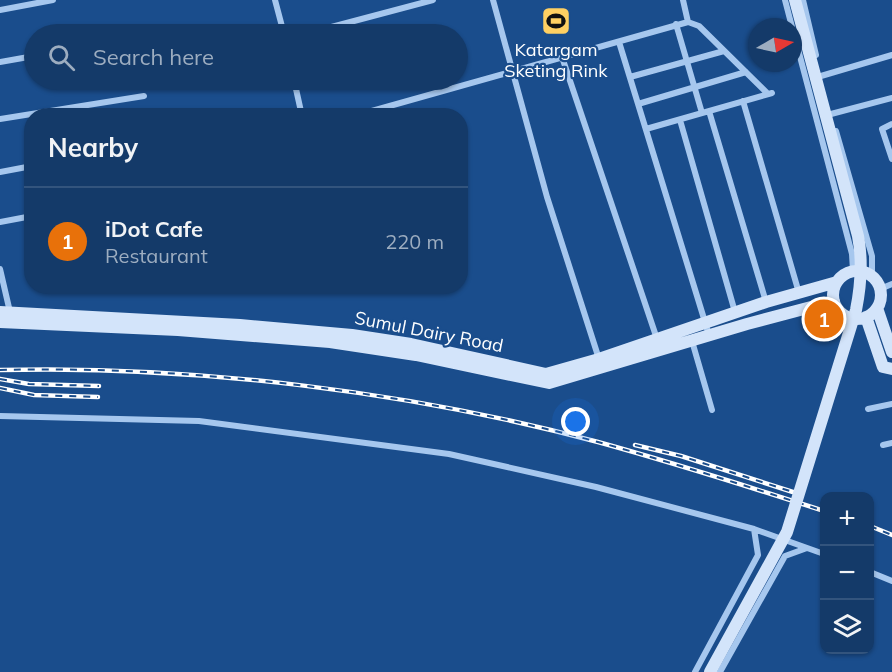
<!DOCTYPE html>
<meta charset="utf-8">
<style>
:root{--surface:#143a69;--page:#214571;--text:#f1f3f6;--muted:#9dadc0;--line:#33547d;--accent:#ffd062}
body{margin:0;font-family:Mulish,sans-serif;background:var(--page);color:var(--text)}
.controls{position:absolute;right:18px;bottom:18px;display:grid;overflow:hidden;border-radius:12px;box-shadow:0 2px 4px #0004}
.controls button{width:54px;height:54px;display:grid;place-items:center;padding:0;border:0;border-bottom:2px solid var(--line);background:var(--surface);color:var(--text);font:30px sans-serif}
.compass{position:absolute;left:748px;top:18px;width:54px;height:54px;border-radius:50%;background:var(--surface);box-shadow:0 2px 4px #0004;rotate:81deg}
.you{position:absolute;left:576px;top:422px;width:21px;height:21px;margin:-15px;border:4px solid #fff;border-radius:50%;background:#1a73e8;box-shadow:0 0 0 9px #1a73e833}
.badge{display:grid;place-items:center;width:39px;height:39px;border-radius:50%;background:var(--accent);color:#fff;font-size:20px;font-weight:700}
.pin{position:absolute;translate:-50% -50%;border:3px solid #fff;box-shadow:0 2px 6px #0006}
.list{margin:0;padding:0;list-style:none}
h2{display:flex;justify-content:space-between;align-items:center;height:78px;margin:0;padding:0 24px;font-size:26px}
h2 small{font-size:20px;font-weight:400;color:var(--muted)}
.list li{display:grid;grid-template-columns:39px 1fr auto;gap:18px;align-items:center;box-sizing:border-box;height:108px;padding:0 24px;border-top:2px solid var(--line)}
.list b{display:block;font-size:22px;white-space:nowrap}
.list p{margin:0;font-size:20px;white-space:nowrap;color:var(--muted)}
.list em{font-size:20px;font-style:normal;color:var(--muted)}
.icon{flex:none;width:33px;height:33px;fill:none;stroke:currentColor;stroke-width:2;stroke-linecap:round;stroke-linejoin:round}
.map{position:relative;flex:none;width:892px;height:672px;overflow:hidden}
.search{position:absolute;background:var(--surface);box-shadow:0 2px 4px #0004;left:24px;top:24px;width:444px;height:66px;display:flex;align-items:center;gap:15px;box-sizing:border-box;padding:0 21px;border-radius:33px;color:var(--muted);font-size:22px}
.panel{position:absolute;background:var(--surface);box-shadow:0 2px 4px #0004;left:24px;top:108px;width:444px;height:186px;border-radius:24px}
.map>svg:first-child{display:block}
</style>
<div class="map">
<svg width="892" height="672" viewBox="0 0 892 672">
<rect width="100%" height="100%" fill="#1a4d8c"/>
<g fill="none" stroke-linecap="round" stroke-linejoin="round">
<path stroke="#a6c7ee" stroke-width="6" d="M275 0 284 34
M493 0 547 197 599 359
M683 0 688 22
M785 0 792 27
M803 0 816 55
M0 10 53 0
M676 24 702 113
M793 30 852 254 853 271
M305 34 433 0
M619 42 709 335
M562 57 657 339
M0 62 34 56
M821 76 892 55
M630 77 724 51
M294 80 302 116
M743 101 799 293
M638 104 746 72
M709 111 766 302
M831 114 892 98
M354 116 688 22 699 26 768 94
M0 119 144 96
M680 120 735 312
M892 124 882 129 892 159
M646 129 772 93
M836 131 872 256V276
M0 172 32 166
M0 222 32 216
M0 269 10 312
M880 289 892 284
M692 341 712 410
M868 409 892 404
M0 416 199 421 449 454 596 487 754 529 824 554
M883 445 892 443
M870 572 892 581
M695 672 758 555 754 529
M720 672 785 556 807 548"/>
<path stroke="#d3e4fa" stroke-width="12" d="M833 295a24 24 0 1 1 48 0a24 24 0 1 1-48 0Z
M877 308 892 352
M0 312 240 325 352 335 411 344 546 374 599 359 766 302 837 282
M866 317 883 367 892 369
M0 322 178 330 330 342 416 355 549 383 747 324 834 301"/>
<g stroke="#fff" stroke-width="4.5">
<path id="rail" d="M0 370C193 365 412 392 598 442 674 463 750 487 824 511
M0 379 29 384 99 386
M0 388 34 395 98 397
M635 445 681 456 796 493
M870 526 892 535"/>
</g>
<use href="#rail" stroke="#1a4d8c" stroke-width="2" stroke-dasharray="7" stroke-linecap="butt"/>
<path stroke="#d3e4fa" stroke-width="12" d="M710 672 787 532 856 310C861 285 863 262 858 236L795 0"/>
</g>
<defs>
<g id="stadium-square" transform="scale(1.5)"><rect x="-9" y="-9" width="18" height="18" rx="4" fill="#ffd062" stroke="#1a4d8c"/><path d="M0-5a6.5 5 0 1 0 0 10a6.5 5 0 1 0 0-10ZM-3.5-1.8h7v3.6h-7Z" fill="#111"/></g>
</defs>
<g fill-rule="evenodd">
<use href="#stadium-square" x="556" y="21"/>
</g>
<g text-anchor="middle" stroke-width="4.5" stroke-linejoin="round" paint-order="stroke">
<g font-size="18" fill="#fff" stroke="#1a4d8c">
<text x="556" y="56">Katargam<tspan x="556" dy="21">Sketing Rink</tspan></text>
</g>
<g font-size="18" fill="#fff" stroke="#1a4d8c">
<text transform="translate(429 332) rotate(11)" y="6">Sumul Dairy Road</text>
</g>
</g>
</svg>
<div class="controls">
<button>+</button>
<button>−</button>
<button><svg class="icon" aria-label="layers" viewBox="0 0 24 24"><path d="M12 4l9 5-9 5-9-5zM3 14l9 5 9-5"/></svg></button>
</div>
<svg class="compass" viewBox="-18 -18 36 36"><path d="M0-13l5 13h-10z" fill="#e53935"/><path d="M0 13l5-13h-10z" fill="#9dadc0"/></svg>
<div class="you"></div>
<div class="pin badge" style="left:824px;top:319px;background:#e8710a">1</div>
<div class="search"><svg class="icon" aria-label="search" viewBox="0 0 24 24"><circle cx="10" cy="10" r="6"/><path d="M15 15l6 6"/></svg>Search here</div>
<section class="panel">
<h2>Nearby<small></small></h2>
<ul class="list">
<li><span class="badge" style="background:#e8710a">1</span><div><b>iDot Cafe</b><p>Restaurant</p></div><em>220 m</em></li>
</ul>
</section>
</div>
